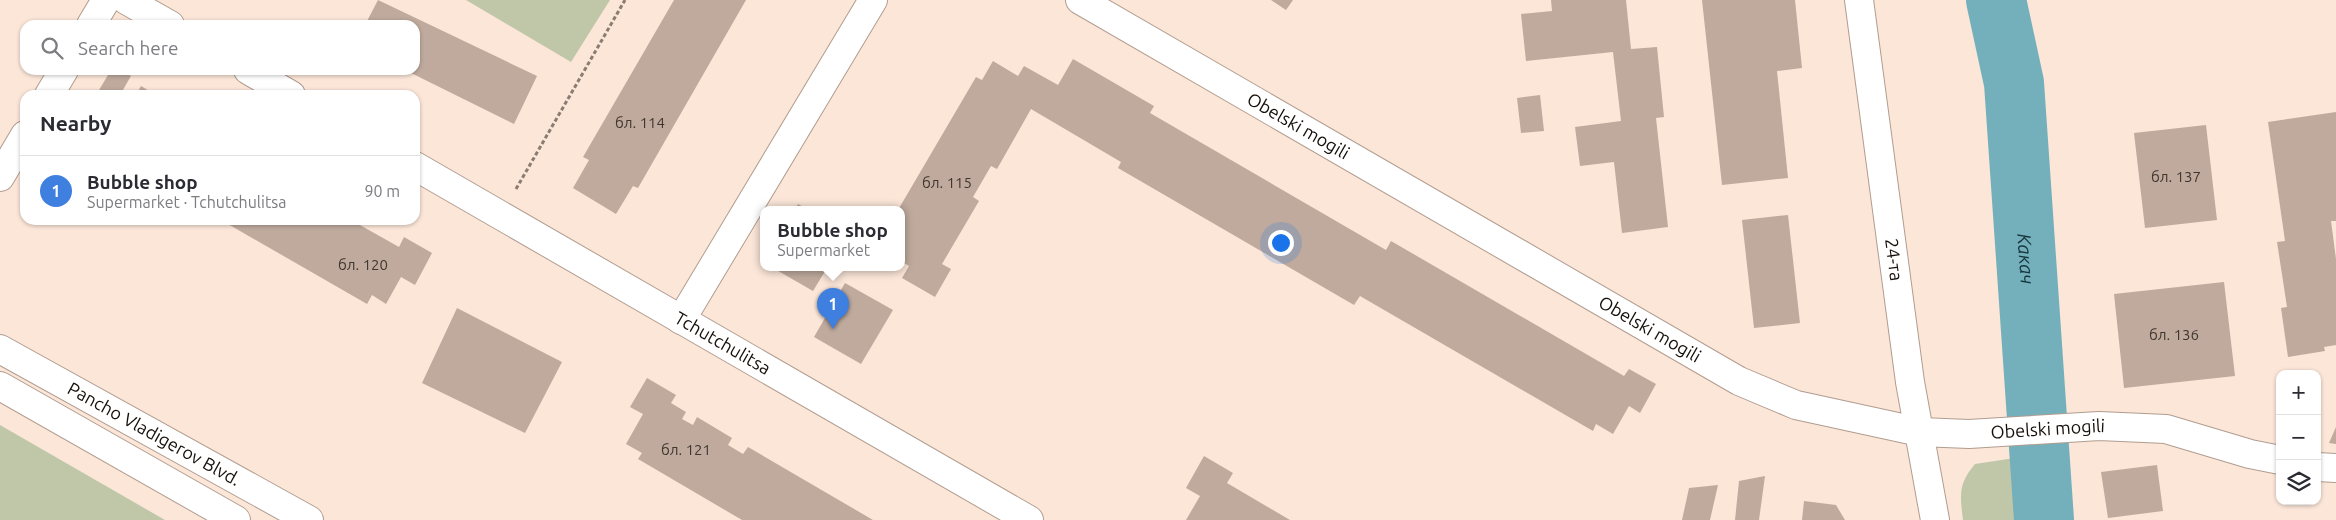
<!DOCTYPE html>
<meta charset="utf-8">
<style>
:root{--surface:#fff;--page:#f7f7f7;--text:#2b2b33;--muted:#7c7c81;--line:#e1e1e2;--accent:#db2777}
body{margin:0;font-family:Ubuntu,sans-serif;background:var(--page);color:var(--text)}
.controls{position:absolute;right:15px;bottom:15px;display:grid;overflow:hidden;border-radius:10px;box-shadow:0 1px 4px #0004}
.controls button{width:45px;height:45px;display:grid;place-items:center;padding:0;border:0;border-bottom:1px solid var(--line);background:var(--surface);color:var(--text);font:25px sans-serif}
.you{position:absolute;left:1280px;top:242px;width:18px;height:18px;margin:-12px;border:4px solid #fff;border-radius:50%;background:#1a73e8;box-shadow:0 0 0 8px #1a73e833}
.badge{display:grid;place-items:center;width:32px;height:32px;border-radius:50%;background:var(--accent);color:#fff;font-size:16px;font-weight:700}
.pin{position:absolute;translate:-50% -41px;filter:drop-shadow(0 1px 2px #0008)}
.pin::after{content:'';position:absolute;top:26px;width:18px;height:15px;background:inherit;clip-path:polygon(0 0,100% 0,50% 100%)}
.popup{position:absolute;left:760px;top:206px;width:145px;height:65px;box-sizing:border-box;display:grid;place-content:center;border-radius:10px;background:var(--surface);filter:drop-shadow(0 1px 4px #0005);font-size:16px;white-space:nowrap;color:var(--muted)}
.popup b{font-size:19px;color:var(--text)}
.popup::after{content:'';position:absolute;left:50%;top:100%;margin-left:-10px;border:10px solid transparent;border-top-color:var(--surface)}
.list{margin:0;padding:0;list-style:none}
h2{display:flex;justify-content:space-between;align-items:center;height:65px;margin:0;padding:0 20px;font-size:21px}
h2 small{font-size:16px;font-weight:400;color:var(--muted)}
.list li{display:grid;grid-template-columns:32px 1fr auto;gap:15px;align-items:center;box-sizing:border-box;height:70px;padding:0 20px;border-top:1px solid var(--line)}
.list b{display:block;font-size:19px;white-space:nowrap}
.list p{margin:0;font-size:16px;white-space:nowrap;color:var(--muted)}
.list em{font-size:16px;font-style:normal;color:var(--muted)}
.icon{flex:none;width:28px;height:28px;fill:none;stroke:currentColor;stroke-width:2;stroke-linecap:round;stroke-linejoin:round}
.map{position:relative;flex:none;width:2336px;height:520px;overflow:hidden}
.search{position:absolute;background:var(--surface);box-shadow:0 1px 4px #0004;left:20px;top:20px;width:400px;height:55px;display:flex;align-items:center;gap:12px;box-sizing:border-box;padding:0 18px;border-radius:15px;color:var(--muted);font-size:19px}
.panel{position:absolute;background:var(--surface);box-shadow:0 1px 4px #0004;left:20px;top:90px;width:400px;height:135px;border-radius:15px}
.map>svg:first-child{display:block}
</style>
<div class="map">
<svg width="2336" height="520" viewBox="0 0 2336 520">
<rect width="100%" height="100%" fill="#fbe6d8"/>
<path fill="#c0c7a9" d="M466 0H610L571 62Z
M0 425 165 520H0Z
M2028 456 2035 520H1963C1960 495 1958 484 1975 464Z"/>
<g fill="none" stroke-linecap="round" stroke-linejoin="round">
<path stroke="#73b0bb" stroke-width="60" id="s1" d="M1996 0 2014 83 2044 520"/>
</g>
<path fill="#bfaa9d" d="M378 0 537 76 514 124 405 70H415V25H365Z
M674 0H746L638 188 633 186 616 214 573 188 589 160 583 157Z
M1271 0H1293L1286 10Z
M1551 0H1626L1631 49 1657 47 1664 117 1656 118 1668 227 1622 233 1614 162 1580 166 1575 127 1621 121 1613 52 1526 61 1521 14 1552 11Z
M1702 0H1795L1802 68 1777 71 1788 178 1722 185Z
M1073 59 1154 106 1150 113 1386 250 1391 241 1624 376 1629 369 1656 384 1640 413 1629 406 1613 434 1596 424 1593 431 1360 296 1354 305 1118 168 1121 162 1031 109 997 169 991 166 973 197 979 201 942 264 951 269 935 297 902 278 909 266 902 262V210H898L976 77 982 80 993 61 1018 76 1024 66 1058 85Z
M111 70H122L131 76 120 95H96Z
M141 86 156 95H136Z
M1540 95 1544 131 1521 133 1517 98Z
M2336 112V221H2331L2336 259V345L2324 347 2325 351 2288 357 2281 308 2287 307 2277 242 2285 241 2268 122Z
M2206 125 2217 220 2145 228 2134 133Z
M798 204 809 210H795Z
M1788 215 1800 323 1754 328 1742 220Z
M221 220H351L399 247 404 237 432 253 415 285 401 277 386 304 372 295 367 304Z
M773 268H827L813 291Z
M2224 282 2235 376 2124 388 2114 294Z
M845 283 893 310 861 364 814 337Z
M457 308 562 362 525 433 422 383Z
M647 378 676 395 671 403 686 412 682 419 693 425 697 417 732 438 728 445 743 454 748 447 873 520H742L638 459 642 453 626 444 643 414 630 407Z
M2336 427V444L2329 443Z
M1204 456 1233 473 1227 483 1290 520H1186L1200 496 1186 488Z
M2157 465 2163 511 2108 518 2101 472Z
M1765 476 1759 520H1735L1739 481Z
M1718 485 1710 520H1682L1689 488Z
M1804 501 1836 505 1845 520H1802Z"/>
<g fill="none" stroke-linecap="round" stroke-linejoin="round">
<g stroke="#b19d90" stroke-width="30">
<g id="minor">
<path d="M126 0 170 25"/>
<path id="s2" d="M1080 0 1739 381 1796 405 1920 432 1969 434 2099 426 2166 429 2250 454 2280 460"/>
<path id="s3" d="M1859 0 1910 382 1935 520"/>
<path d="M91 25 106 0"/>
<path d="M248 70 291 95"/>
<path d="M49 95 64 70"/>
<path id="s4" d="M415 166 1029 520"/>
<path d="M0 177 25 135"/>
<path d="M681 320 873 0"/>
<path id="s5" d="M0 349 309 520"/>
<path d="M0 386 236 520"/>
<path d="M2317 467 2336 468"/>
</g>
</g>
<path stroke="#8b7c73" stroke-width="3" stroke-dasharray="4 2.5" stroke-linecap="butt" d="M516 189 625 0"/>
<use href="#minor" stroke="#fff" stroke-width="28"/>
</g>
<g text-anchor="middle" stroke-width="5" stroke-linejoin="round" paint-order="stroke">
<g font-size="15" fill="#40362f">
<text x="640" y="128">бл. 114</text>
<text x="2176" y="182">бл. 137</text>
<text x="947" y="188">бл. 115</text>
<text x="363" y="270">бл. 120</text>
<text x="2174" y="340">бл. 136</text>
<text x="686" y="455">бл. 121</text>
</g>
<g font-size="18" fill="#160f0a" stroke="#fff6f0">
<text dy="6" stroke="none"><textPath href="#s2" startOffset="252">Obelski mogili</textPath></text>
<text dy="6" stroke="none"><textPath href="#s3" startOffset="262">24-та</textPath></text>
<text dy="6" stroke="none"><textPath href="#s2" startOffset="658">Obelski mogili</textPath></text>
<text dy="6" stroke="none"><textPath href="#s4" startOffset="355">Tchutchulitsa</textPath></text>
<text dy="6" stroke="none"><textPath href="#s2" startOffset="1078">Obelski mogili</textPath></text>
<text dy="6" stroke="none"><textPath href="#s5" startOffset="176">Pancho Vladigerov Blvd.</textPath></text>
</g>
<g font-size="19" font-style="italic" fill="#16353a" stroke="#fff6f0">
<text dy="7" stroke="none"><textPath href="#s1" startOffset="261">Какач</textPath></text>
</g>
</g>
</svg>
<div class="controls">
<button>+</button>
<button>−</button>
<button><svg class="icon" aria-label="layers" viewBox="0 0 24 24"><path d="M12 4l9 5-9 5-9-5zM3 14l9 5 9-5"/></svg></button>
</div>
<div class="you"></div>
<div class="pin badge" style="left:833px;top:329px;background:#3f7fe0">1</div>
<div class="popup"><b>Bubble shop</b>Supermarket</div>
<div class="search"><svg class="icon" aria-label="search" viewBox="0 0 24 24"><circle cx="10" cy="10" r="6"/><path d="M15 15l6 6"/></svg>Search here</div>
<section class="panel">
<h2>Nearby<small></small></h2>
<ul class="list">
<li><span class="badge" style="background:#3f7fe0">1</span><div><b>Bubble shop</b><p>Supermarket · Tchutchulitsa</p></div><em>90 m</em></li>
</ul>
</section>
</div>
